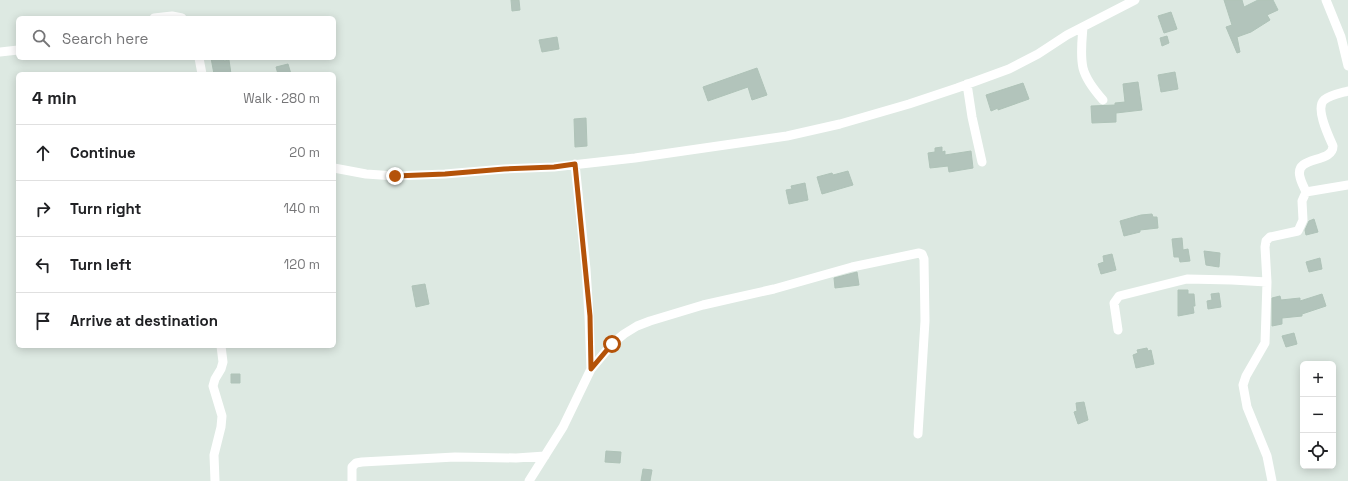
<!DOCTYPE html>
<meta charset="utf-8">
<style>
:root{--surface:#fff;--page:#f6f6f6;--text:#202124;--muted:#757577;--line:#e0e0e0}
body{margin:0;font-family:"Space Grotesk",sans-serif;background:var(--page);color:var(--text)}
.controls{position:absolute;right:12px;bottom:12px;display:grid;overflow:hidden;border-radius:6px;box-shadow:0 2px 10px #0003}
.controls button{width:36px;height:36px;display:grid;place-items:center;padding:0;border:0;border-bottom:1px solid var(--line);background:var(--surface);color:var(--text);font:20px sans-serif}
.stop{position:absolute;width:12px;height:12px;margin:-9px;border:3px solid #b45309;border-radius:50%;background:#fff}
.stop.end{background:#b45309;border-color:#fff;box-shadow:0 1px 4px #0008}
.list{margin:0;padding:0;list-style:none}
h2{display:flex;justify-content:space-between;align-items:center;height:52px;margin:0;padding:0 16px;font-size:17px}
h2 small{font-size:13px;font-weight:400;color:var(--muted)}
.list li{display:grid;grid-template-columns:26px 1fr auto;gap:12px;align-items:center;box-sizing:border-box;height:56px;padding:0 16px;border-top:1px solid var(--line)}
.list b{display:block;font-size:15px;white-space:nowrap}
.list em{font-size:13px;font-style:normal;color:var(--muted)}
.icon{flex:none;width:22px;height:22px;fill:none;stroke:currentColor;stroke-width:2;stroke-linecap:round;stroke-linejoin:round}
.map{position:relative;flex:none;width:1348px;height:481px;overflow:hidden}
.search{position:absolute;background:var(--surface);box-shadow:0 2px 10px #0003;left:16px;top:16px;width:320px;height:44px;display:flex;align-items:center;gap:10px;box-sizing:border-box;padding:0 14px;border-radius:6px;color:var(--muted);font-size:15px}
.panel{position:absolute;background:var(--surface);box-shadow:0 2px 10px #0003;left:16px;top:72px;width:320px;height:276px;border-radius:6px}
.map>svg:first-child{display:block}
</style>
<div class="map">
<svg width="1348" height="481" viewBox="0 0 1348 481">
<rect width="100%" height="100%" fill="#dde9e2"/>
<path fill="#b2c4bb" stroke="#afc3b8" d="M511 0H519L520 10 512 11Z
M1224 0H1242L1244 7 1258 0H1273L1278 10 1267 15 1270 20 1251 32 1237 37 1240 52 1237 53 1226 27 1232 25Z
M1171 12 1177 29 1164 33 1158 16Z
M1167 36 1169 43 1162 46 1160 38Z
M557 37 559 49 542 52 539 40Z
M211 58H224V61L229 60 231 74H214Z
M288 64 291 74H278L276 67Z
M757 68 767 95 752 100 748 87 708 101 703 87Z
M1175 72 1178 89 1161 92 1158 75Z
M1138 82 1142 110 1116 113V122L1092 123 1091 106 1115 105V103L1125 102 1123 84Z
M1023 83 1029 99 998 110V108L991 111 986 95Z
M586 118 587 146 575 147 574 119Z
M942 147V152L945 151V155L971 151 973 168 949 172 948 166 930 168 928 153 935 152V148Z
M848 171 853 185 822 194 817 177 832 173 833 175Z
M805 183 808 200 789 204 786 190 792 189 791 186Z
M1152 214 1153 217H1157L1158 228 1140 230V232L1124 236 1120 221 1141 215Z
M1314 219 1318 232 1306 235 1305 230 1309 221Z
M1182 238 1183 250 1188 249 1190 261 1180 262 1179 257H1174L1172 239Z
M1204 251 1220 253 1219 267 1206 265Z
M1112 254 1116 270 1101 274 1098 264 1104 262 1103 256Z
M1320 258 1322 269 1309 272 1306 262Z
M857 272 859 285 835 288 834 278Z
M425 284 429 304 416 307 412 286Z
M1178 290H1188V294H1194L1195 306H1193L1194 313 1178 316Z
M1219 293 1221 307 1208 309 1207 301 1212 300 1211 294Z
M1322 294 1326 306 1302 314V316L1282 318V324L1272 326V298L1280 296 1281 300 1300 298V301Z
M1294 333 1297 344 1286 347 1282 336Z
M1147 348 1148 351 1151 350 1154 364 1136 368 1133 355 1138 353 1137 350Z
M231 374H240V383H231Z
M1084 402 1088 420 1078 424 1074 412 1077 411 1076 403Z
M606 451 621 452 620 463 605 462Z
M643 469 652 470 650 481H641Z"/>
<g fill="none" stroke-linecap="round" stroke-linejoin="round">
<path stroke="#fff" stroke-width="9" d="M1326 0 1341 37 1348 66
M154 18 172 16 182 18
M1083 27C1082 40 1080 55 1083 68 1086 80 1095 91 1103 100
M0 52 18 50
M199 58 202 74
M967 84 972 117 982 162
M334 168 366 174 395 176 445 174 504 169 554 167 635 158 787 136 840 124 909 104 957 88 1009 69 1038 54 1067 35 1135 0
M1306 192 1348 185
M1118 330 1114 303 1119 296 1187 279 1232 280 1267 282
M591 369 612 344 624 334 637 326 650 321 703 305 774 289 852 267 919 253 922 254 924 259 925 321 918 434
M215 481 214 455 221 427 222 416 213 386 215 379 221 369 223 362 221 346
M352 481V467L356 463 362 462 455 457 516 458 545 456
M529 481 563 427 591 369 589 316 586 269 575 164
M1272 481 1267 456 1247 407 1243 385 1246 376 1265 343 1267 282 1265 247 1266 241 1270 237 1298 231 1303 220 1302 201 1306 192C1304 187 1301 182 1300 177 1294 155 1333 164 1333 146 1329 137 1315 108 1324 100 1330 95 1341 93 1348 91"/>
</g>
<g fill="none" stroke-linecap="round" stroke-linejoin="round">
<path stroke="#b45309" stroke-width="5" d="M395 176 445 174 504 169 554 167 575 164 590 316 591 369 612 344"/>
</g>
</svg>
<div class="controls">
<button>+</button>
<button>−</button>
<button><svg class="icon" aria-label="locate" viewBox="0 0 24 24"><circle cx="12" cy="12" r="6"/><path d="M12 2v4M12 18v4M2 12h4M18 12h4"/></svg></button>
</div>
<div class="stop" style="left:612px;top:344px"></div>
<div class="stop end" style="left:395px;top:176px"></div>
<div class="search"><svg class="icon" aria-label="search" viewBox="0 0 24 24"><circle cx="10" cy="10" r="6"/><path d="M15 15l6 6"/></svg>Search here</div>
<section class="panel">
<h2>4 min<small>Walk · 280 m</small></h2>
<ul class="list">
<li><svg class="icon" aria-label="ahead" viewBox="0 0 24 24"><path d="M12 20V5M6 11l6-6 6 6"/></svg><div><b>Continue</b></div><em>20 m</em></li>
<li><svg class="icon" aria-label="right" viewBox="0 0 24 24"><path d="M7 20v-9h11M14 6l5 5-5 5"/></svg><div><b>Turn right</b></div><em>140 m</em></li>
<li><svg class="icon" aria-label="left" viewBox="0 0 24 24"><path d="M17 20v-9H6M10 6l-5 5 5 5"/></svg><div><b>Turn left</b></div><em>120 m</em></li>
<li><svg class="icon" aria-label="arrive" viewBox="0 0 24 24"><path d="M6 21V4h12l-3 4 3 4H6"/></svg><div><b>Arrive at destination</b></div></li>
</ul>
</section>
</div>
